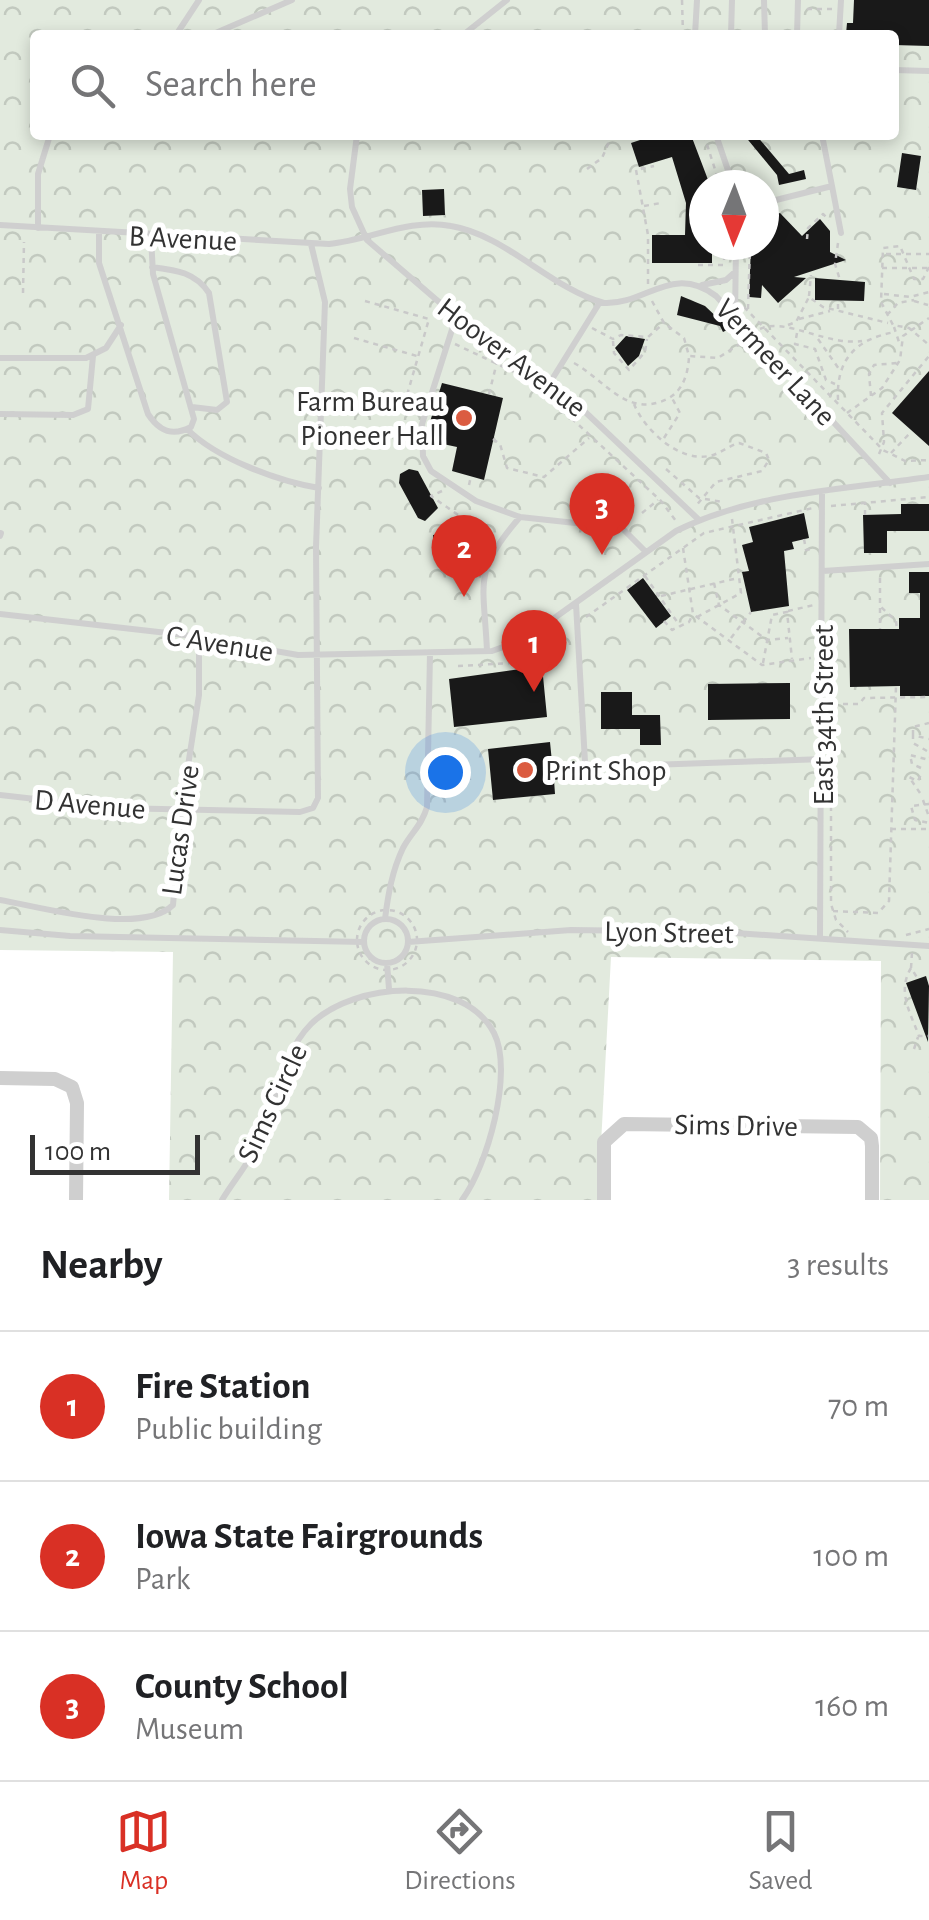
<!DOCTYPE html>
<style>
:root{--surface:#fff;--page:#f2f2f2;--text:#202124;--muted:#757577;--line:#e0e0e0;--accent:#d93025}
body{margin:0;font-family:"Alegreya Sans",sans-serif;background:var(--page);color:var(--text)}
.compass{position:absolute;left:689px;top:170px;width:90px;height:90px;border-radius:50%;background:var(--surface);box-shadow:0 5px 15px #0003;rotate:181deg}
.scale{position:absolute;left:30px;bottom:25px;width:170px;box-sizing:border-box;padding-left:10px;border:5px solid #323232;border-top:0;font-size:28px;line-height:35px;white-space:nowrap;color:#323232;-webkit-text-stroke:8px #fff;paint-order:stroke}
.you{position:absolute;left:445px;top:772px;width:35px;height:35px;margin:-25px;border:8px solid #fff;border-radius:50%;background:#1a73e8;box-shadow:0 0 0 15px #1a73e833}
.badge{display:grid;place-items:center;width:65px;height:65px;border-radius:50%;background:var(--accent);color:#fff;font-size:32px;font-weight:700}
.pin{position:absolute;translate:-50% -82px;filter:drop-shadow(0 2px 5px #0008)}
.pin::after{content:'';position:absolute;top:52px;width:35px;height:30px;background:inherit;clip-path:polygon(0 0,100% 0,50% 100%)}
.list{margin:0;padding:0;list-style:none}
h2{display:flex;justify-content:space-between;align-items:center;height:130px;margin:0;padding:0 40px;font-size:42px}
h2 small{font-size:32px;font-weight:400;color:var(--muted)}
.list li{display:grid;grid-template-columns:65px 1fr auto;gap:30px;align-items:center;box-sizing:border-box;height:150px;padding:0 40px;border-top:2px solid var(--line)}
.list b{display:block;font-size:38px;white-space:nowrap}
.list p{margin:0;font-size:32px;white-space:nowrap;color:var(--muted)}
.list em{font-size:32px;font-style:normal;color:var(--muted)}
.icon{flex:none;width:55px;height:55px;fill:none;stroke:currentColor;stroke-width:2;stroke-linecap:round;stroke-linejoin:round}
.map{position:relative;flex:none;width:929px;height:1200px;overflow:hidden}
.search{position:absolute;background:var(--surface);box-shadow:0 5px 15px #0003;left:30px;right:30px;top:30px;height:110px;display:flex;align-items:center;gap:25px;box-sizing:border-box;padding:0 35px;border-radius:10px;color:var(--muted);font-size:38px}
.sheet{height:580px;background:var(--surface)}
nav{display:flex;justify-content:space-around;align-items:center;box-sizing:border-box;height:140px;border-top:2px solid var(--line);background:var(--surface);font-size:28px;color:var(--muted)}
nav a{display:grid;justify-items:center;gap:5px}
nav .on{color:var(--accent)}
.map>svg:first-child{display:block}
</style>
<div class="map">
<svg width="929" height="1200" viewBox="0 0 929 1200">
<defs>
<pattern id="park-crowns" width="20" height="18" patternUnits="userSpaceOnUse" patternTransform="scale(2.5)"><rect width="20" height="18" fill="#e2eade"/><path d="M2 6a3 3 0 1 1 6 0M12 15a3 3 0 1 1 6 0" fill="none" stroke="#c2c9bf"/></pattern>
</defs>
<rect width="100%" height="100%" fill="#fff"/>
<path fill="url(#park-crowns)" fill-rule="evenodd" d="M0 0H929V1200H880L881 961 611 957 598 1200H169L173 952 0 950ZM35 35H894V135H35ZM704 185H764V245H704Z"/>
<path fill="#191919" d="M854 0H929V46L894 45V35L846 34 847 23H853Z
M655 135H691L710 185H704V245H712V263H652V235H685L686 203 672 157 639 167 631 143Z
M744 135H756L789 174 804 170 806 179 779 185 777 175Z
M902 153 921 156 916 190 897 187Z
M444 189 445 215 423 216 422 190Z
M780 213 802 236 820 219 830 231V252L846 260 794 277 806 278 778 303 762 285 761 298 749 297 751 245H764V219Z
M815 278 865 282 864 301 815 300Z
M681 296 705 306 722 322 728 321 731 328 723 332 720 326 677 315Z
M626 336 645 339 639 356 628 366 615 348Z
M929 371V446L892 413Z
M442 383 503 398 484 480 452 471 457 447 429 441V425Z
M409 469 418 471 438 508 425 521 418 518 399 483 400 474Z
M901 504H929V531H887V553H864L863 515 901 514Z
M804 513 809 538 792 542 794 549 784 551 789 606 751 612 742 572 749 571 742 545 753 542 749 527Z
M471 516 470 545 434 549 433 535 451 533 450 518Z
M909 572H929V696H900V686L850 687 849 629H899V618H920V593H909Z
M643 578 671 616 656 628 627 590Z
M542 666 547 717 454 727 449 679Z
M790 683V719L708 720V684Z
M601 692H632V715H660L661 745H640V729H601Z
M550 742 552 762 559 761 561 779 554 780 555 794 493 800 488 749Z
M926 976 929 986 928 1042 906 983Z"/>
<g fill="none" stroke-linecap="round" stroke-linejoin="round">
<path stroke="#c9c9c9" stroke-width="2.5" stroke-dasharray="5 5" stroke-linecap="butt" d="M682 0 683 35
M807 9H834
M704 135 720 185
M587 169 602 158 612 135
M644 206 661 203
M807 239 808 228 823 214 829 220
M838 243 835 264 840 280
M724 245V263
M886 254H929
M698 265H728
M929 267 923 279H914L900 246 883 248 881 302 893 325 909 328 929 345
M882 268H928
M648 284V235L636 170 654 166
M23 293 24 242
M884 294 910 297 929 292
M809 296 811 275
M365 301 429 319 407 395 423 399
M652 301 664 323 684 338 689 356 718 358 746 340
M914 301 928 305
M744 307 883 450 905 461 929 460
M748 309 750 245
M838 309V301
M887 315 898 303 914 300
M799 319 830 311
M788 325 796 322 809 297 823 307 888 323
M894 327 900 345
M592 328 613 339 621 335 648 337 664 323
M760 329C786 317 826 346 862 341
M797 333 795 344 815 349 826 380 835 384
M354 338 417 356
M818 339 839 369
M613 341 614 353 629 370 645 352 647 339
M455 344 529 379 661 501 676 521
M574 363C604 379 627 419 667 399 683 391 688 374 689 357
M489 394 497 362
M871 396 869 374 874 365 897 363
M838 400C836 359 856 339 895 332
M634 404C644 429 678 462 709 456 720 454 728 446 739 443L766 453 769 460 762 471 716 482 695 507
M847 413 882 388 900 360 903 336 929 318
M664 438 680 413 672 398
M493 439 500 444 507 468 544 477 589 438
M891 453 910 433
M879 454 884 442 882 413 929 356
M666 469 699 498 723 502
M469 485 471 476
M442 491 431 496 461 517
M831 506 929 497
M642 513 658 500
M865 515V502
M804 539 806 550 811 549
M683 548 693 614 762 665 811 658
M645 576 680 626
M880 578V606L896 621 897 629
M714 583 719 605 767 640 788 638
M661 596 738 578
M880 608V629
M788 611 814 605
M586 617 704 533 813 508
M697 617 741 593 732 519
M664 621 672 630 689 622 692 616
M731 638 751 612
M763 663 772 615 787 612 792 659
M458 666 513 663 567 631
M833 704H859L864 698 929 697
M913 735V727L929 723
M927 751 913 743V735L929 739
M831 753V656
M831 766V904L836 920 848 932
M921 768 912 764 910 755 929 760
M920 793 909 777 918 781 921 774
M923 800 929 817
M929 804 911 806 915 820 929 823
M891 829H929
M357 940a30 30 0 1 1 60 0a30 30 0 1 1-60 0Z
M833 911 878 913 889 901 896 686
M906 935 929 929
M912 953 911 968 918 979
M911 968C897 991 910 1012 919 1036H929
M914 1049 918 1037"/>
<path stroke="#cfcfcf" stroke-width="6" d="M764 0 765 35
M176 35 199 0
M211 35 292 0
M463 35 507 0
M695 35 697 0
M731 35 732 0
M797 35 798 0
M839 35 841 0
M894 70 929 71
M357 135 350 189 352 207 367 240 460 320 561 389 698 519
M716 135 733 185
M832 186 841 233
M764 203 832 186 822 135
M0 225 329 244C370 240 409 218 451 226 506 235 550 288 604 303 646 305 672 263 716 296L890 483
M38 228V174L50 135
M99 234V263L148 414C159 431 172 437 191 427L194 419 153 274 151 237
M152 267C176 270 195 272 209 293L227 402 217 410 192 407
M702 285 726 280 735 272
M456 317 422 424 423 456 431 471 476 501 520 517 622 528 646 552
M735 319 736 245
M0 358H86L106 348 121 325
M551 381 600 302
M0 414 73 415 88 409 93 356
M187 429C217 459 278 481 319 488
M0 536 1 533
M823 571 929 564
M576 604 585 762 593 767 824 759
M0 614 185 635 298 655 492 651 525 639 676 531C752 493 846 489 929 477
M487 651C484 582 472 572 520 517
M0 795 114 808 300 812 313 808 318 798 316 547 325 302 311 244
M0 900C41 907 141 936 173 905L181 811 199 695V638
M385 919C388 895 392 871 403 848 411 833 422 825 427 807L430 653
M364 941a22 22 0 1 1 44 0a22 22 0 1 1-44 0Z
M0 930 70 936 364 942
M820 937 822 492
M408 942 571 930 721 932 929 946
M387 963 389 989
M222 1200C232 1183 246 1167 255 1149 275 1110 280 1055 311 1024 354 982 463 974 494 1033 514 1072 487 1167 462 1200"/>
<path stroke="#cfcfcf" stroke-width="14" d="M0 1078 55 1079 72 1087 77 1103 76 1200
M604 1200V1142L624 1124 858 1127 871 1138 872 1146V1200"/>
</g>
<g fill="#db5c41" stroke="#fff" stroke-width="4">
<circle cx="464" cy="418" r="10"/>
<circle cx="525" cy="770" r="10"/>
</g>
<g text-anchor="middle" stroke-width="10" stroke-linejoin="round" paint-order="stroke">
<g font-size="30" fill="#323232" stroke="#fff">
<text transform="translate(183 238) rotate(3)" y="10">B Avenue</text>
<text transform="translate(512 357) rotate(37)" y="10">Hoover Avenue</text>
<text transform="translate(776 362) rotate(47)" y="10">Vermeer Lane</text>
<text transform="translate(220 643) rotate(9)" y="10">C Avenue</text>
<text transform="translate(823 715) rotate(-90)" y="10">East 34th Street</text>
<text transform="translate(90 804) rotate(5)" y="10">D Avenue</text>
<text transform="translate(180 830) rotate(-82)" y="10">Lucas Drive</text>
<text transform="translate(669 932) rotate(1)" y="10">Lyon Street</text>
<text transform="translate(272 1103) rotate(-65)" y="10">Sims Circle</text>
<text transform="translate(736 1125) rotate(1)" y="10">Sims Drive</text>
</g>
<g font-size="30" fill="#323232" stroke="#fff" text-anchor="end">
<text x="444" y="411">Farm Bureau<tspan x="444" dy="34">Pioneer Hall</tspan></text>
<text x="545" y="780" text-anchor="start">Print Shop</text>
</g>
</g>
</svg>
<svg class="compass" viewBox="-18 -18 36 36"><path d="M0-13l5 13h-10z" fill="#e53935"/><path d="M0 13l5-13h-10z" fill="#757577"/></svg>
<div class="scale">100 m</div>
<div class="you"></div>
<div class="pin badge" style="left:534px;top:692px">1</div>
<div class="pin badge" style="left:464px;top:597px">2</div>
<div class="pin badge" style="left:602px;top:555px">3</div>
<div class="search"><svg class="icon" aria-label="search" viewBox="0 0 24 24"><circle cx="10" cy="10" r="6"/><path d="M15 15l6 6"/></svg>Search here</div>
</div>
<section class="sheet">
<h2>Nearby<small>3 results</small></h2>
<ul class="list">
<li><span class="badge">1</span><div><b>Fire Station</b><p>Public building</p></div><em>70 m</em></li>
<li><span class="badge">2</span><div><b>Iowa State Fairgrounds</b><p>Park</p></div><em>100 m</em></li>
<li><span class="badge">3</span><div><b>County School</b><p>Museum</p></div><em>160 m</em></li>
</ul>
</section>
<nav>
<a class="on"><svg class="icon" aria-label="map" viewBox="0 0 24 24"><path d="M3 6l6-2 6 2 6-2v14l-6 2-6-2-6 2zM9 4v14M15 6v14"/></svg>Map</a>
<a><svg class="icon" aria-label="directions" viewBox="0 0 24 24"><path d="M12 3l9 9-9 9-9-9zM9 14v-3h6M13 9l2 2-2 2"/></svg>Directions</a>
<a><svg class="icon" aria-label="saved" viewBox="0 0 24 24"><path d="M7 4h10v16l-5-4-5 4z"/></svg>Saved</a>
</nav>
